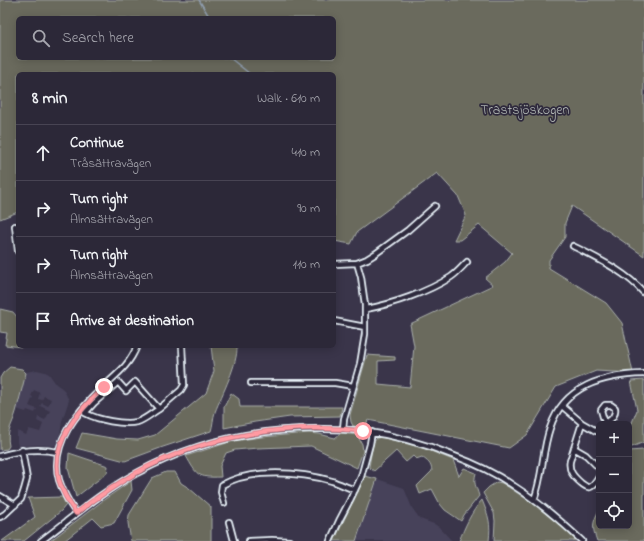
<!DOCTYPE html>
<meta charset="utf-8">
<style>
:root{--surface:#2c2838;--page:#383443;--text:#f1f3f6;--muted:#a6a6ae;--line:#484453}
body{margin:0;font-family:"Indie Flower",sans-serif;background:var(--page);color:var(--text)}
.controls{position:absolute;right:12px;bottom:12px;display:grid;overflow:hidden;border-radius:6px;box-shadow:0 2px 10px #0003}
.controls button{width:36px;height:36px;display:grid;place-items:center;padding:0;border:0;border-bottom:1px solid var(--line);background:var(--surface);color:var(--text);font:20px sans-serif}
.stop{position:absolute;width:12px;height:12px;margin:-9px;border:3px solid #ff9aa2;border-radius:50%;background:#fff}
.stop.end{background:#ff9aa2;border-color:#fff;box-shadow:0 1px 4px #0008}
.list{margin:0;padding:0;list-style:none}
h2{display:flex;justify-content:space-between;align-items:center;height:52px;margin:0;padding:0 16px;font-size:17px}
h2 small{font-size:13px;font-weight:400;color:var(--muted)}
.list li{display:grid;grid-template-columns:26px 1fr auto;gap:12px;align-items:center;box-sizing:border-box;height:56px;padding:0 16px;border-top:1px solid var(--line)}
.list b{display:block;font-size:15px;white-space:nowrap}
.list p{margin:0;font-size:13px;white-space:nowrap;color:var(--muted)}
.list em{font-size:13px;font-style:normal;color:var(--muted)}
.icon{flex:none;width:22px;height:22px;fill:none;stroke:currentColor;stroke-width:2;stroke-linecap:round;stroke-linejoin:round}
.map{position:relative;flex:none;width:644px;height:541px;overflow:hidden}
.search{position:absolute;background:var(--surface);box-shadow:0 2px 10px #0003;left:16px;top:16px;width:320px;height:44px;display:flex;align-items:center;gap:10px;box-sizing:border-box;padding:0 14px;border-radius:6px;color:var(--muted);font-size:15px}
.panel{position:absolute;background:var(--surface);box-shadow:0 2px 10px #0003;left:16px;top:72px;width:320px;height:276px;border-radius:6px}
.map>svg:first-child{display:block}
</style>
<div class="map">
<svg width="644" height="541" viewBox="0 0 644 541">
<rect width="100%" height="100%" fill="#3a354a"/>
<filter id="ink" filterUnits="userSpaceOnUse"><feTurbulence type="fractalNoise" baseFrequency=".025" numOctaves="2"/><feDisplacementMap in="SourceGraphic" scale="8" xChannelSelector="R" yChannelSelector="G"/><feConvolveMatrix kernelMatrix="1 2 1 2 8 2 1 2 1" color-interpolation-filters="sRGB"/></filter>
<g filter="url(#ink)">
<path fill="#47425a" d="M37 370 45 372 49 374 56 384 63 389 69 400 62 421 60 435 56 445 54 446 38 445 18 446 17 442V433L18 431 26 435 29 429 40 432 43 424 37 421 38 417 45 420 50 411 40 406 42 403 48 406 51 399 44 396 42 400 38 399 40 393 34 390 31 396 33 397 29 406 37 409 35 413 27 410 26 412 16 409 26 372Z
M377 479 404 488 412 508 420 519 434 524 439 527 452 541H356Z"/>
<path fill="#6a6b5d" stroke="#a9aeaa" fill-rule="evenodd" d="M0 0H644V256L572 206 565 223V237L549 260V268L606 303 622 323 633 373 596 371 556 387 527 435 509 448 368 420 365 427 353 426 351 422 350 415 367 355 395 357V360L378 361V384L410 387 414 346 410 324 493 285 485 278 505 262 512 253 479 225 460 240H454L466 215 458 196 437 173 357 232 351 244 334 241V74H18V212L0 219ZM18 18H334V58H18Z
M0 309 13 312 18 318V346H22V347L5 345 7 333 0 332Z
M211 346H237C238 364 222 394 215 412 213 418 213 425 211 431L163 447 125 461 76 448 82 433 117 439 138 440 155 435 206 393 214 371Z
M10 367 22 369 26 373C23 386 19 399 16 412 12 426 6 431 9 446L7 449 0 450V378L3 373Z
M644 380V442L632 447H629V430L637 410 631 381Z
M231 393 239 399 240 407H342L340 416 290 417 255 422 224 428V407Z
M309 433 319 434 335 438 341 433 357 435 362 444 363 451 357 468 311 446 258 448 235 450 226 453 220 466 221 477C197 478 197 475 186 456L233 441 262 437Z
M381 437 423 448 453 460 459 476 464 468 476 473C473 484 476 485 479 496L464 515 461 521 445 510 440 504 432 489 420 494 417 486 432 471C431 463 428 462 422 457L416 459 413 456 406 462 396 451 374 471 371 469 369 467 373 443 377 438Z
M643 450H644V541H597C592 527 592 524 599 510V526H629V451Z
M69 453 108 466 107 473 76 497 68 468Z
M166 472H175L181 483 189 488 211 507V541H131L128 523 129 515 152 478Z
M365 476 377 479 356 541H334Z
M131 481 132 490 114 523 101 526 93 518 64 541H50L105 499Z
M497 482 502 483C529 500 554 518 577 541H494L495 521 494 513 483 493 489 487Z
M62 497 66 505 61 511 24 541H2L35 517 28 498Z
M482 500C489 517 491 523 489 541H459C465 527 471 512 482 500Z"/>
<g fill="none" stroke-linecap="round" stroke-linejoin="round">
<path stroke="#909eb0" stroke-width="1.5" d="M199 0 210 18
M230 58 250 74"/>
<g stroke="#e8f1f8" stroke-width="8">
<path id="street" d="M15 226 18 251
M573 246C598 259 625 271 644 293
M334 264 357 263 367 259 375 254 408 230 435 206
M366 309C393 304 428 292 451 277 457 273 462 267 467 262
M334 321 365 327
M251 383H335L353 386
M562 406 582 423 596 431 599 429
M159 409C152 413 145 420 137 422 123 425 98 420 85 413L94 403 118 382 126 391 135 382 159 409 181 390 184 385 182 346
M582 423 570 461C568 471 574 477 581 483 584 485 586 488 590 487 594 486 597 480 599 477
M604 424 605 422C612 421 616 414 615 408L611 405H605L601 410 603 417 605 422
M343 429 344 419 360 364 365 334V305L361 277 357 263
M574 448 586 455 599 468
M0 456C20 450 38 448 58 452
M0 496 15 505
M534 500C543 476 542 451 550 428 564 385 604 375 644 374
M224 503 221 492 222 485C251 468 301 472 332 481 340 484 347 487 355 490
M76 513C69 503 63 492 59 480 49 444 78 411 102 388 117 374 129 366 137 346
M0 517 5 514 21 499 24 490 27 479 22 450
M229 522 234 541
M41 541C73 517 101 492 137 473 194 442 258 428 323 429 336 429 349 429 362 431 393 435 423 443 452 455 474 463 495 473 514 486 539 502 561 521 582 541
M249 541 272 540 289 541
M330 541 340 519 350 500 361 477 370 444 372 432"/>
</g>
<use href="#street" stroke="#2f2a3d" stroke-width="4.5"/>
</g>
</g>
<g fill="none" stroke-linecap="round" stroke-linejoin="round" filter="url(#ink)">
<path stroke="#ff9aa2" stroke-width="5" d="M104 387C79 410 49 443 59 480 62 492 69 503 76 513 95 499 115 485 136 473 203 436 287 422 363 431"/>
</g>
<g text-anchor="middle" stroke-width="3.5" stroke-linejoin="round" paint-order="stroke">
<g font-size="14" fill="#afb5b2" stroke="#2f2a3d">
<text x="525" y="114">Trastsjöskogen</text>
</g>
</g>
</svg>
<div class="controls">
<button>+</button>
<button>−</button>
<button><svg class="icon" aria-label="locate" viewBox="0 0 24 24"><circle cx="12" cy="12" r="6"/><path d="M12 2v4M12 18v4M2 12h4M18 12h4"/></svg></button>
</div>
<div class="stop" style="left:363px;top:431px"></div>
<div class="stop end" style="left:104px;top:387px"></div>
<div class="search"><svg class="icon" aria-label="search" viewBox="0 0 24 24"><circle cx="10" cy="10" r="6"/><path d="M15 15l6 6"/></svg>Search here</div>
<section class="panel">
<h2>8 min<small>Walk · 610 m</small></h2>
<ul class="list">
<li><svg class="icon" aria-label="ahead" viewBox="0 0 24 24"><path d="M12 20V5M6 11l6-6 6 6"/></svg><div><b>Continue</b><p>Tråsättravägen</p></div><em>410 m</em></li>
<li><svg class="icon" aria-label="right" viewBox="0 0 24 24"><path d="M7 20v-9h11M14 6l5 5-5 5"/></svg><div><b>Turn right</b><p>Almsättravägen</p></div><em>90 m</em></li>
<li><svg class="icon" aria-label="right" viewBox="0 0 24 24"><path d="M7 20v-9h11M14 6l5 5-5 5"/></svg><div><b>Turn right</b><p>Almsättravägen</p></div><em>110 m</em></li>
<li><svg class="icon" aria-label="arrive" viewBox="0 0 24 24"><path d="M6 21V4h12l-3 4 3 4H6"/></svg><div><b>Arrive at destination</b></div></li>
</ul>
</section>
</div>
